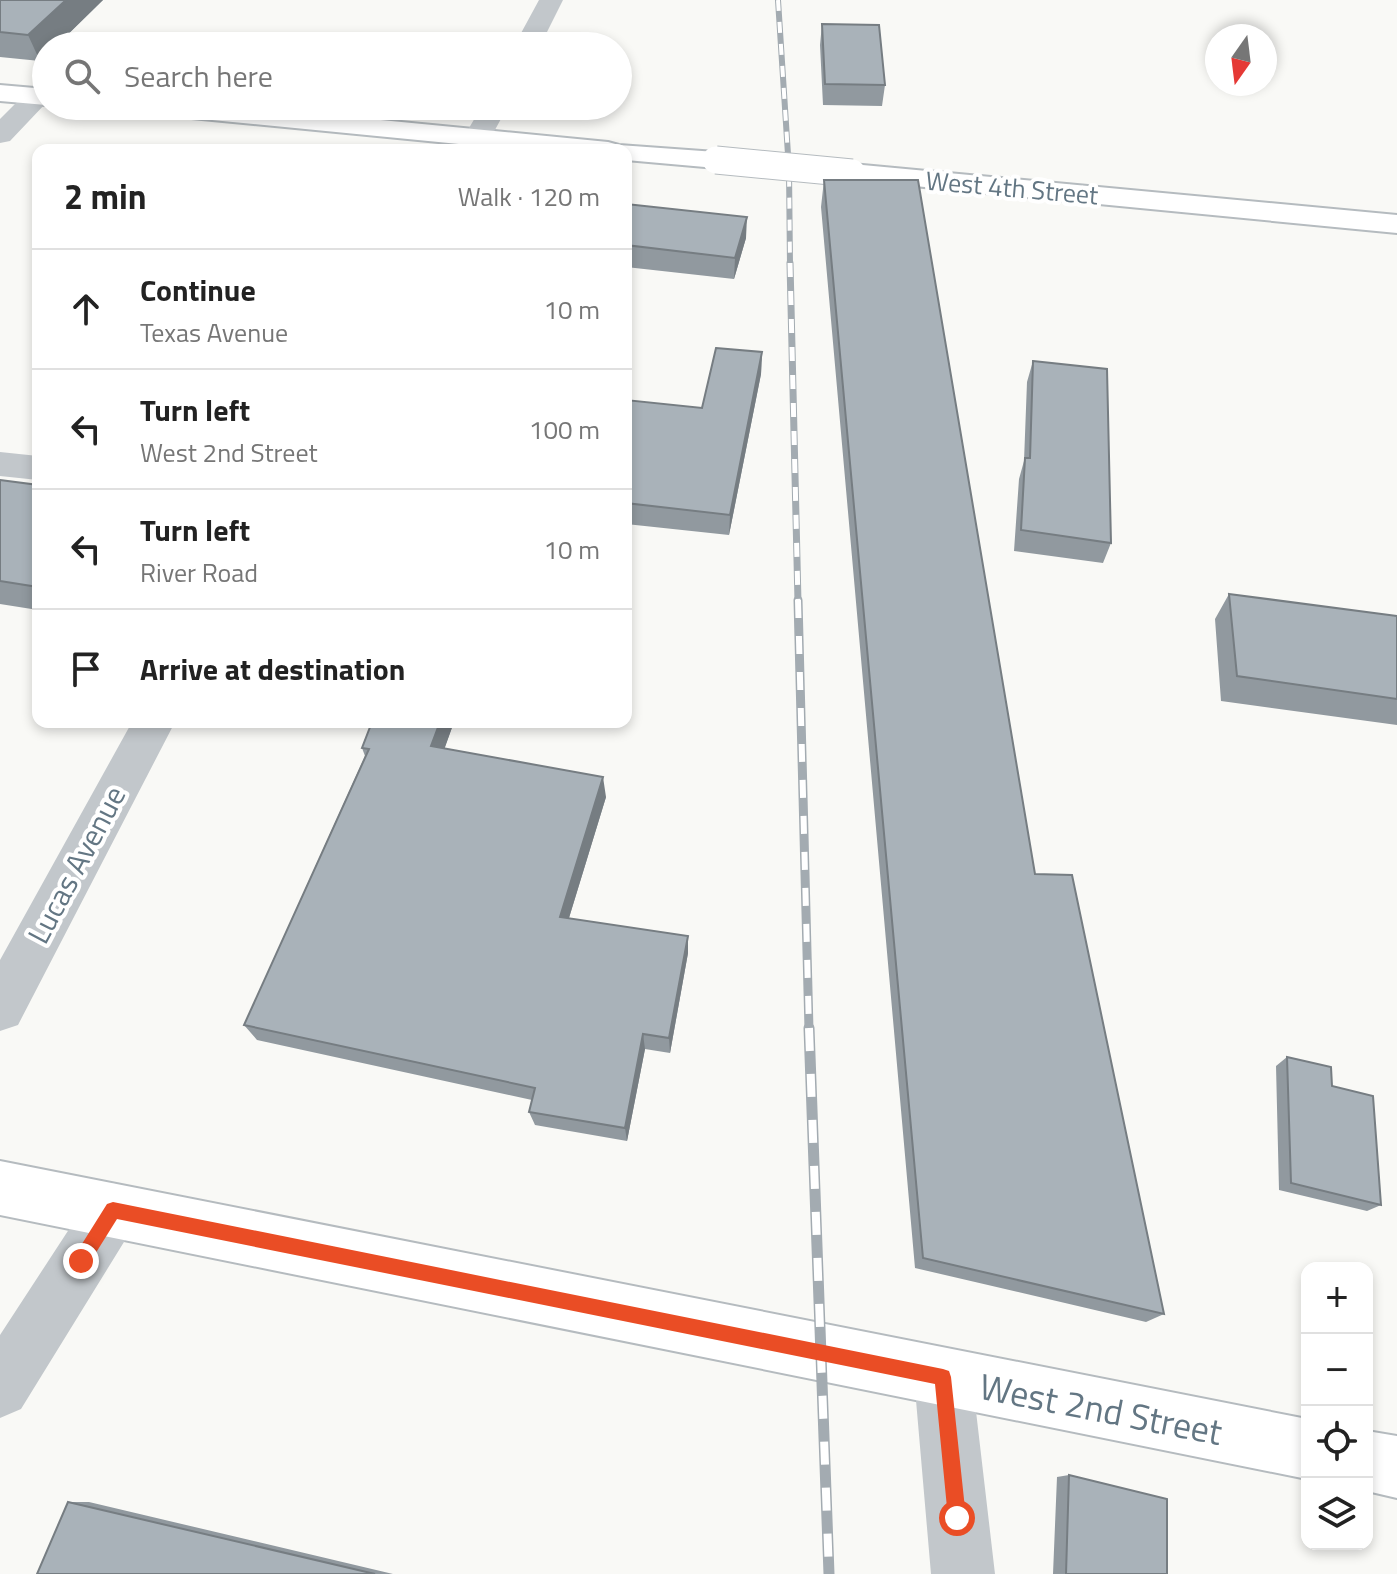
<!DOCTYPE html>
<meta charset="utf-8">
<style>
:root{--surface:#fff;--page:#f2f2f2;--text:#222;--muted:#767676;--line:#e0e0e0}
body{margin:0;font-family:"Titillium Web",sans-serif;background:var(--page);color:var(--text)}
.controls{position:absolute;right:24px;bottom:24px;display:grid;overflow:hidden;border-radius:16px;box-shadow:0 4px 12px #0003}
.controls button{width:72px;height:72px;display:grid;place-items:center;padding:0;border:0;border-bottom:2px solid var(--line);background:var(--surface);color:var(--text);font:40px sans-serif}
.compass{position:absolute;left:1205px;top:24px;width:72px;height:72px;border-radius:50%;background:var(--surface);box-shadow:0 4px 12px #0003;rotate:194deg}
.stop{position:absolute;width:24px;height:24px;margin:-18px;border:6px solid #ea4d25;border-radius:50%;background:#fff}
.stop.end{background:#ea4d25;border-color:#fff;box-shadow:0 2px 8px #0008}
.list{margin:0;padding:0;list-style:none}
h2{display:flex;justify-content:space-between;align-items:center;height:104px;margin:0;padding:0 32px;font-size:34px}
h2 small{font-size:26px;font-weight:400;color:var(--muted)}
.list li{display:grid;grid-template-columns:52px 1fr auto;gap:24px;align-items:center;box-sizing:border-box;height:120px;padding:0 32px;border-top:2px solid var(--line)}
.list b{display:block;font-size:30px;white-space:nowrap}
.list p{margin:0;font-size:26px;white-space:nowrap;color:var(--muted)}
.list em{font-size:26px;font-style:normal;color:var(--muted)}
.icon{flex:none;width:44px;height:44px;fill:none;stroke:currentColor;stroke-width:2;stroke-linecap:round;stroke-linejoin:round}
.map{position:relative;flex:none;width:1397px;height:1574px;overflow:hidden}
.search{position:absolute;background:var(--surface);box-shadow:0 4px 12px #0003;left:32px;top:32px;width:600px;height:88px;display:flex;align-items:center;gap:20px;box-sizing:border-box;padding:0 28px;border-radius:44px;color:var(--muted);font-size:30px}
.panel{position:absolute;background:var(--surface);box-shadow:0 4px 12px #0003;left:32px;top:144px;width:600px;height:584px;border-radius:16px}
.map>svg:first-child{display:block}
</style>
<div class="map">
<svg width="1397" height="1574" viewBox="0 0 1397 1574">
<rect width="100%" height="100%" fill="#f9f9f6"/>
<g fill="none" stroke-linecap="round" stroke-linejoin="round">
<g stroke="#b5bbbf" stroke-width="4">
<path id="major" d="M0 85 46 89V105L0 101Z
M137 106H235L608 142 619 145 716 152 726 154 730 160 726 166 716 168 626 160V150H521L150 114 140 112Z
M852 164 1397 215V233L842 179 838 173 842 167Z
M0 1161 1307 1419V1479L0 1215Z
M1367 1431 1397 1436V1498L1367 1491Z"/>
</g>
<path fill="#c2c7cb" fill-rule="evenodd" d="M539 0H563L540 46H514Z
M38 88 46 90V103L10 141 0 143V119L29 90Z
M482 106H508L484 150H456Z
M0 452 38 456V480L0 476Z
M132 722H175L18 1025 0 1031V960Z
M113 1183 132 1191 140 1210 132 1229 21 1409 0 1418V1335L94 1191Z
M943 1348 964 1356 972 1377 995 1574H931L914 1377 922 1356Z"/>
<use href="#major" fill="#fff" fill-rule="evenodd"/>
<g stroke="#a3abb1" stroke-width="6">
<path id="rail-far3" d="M778 0 789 170 790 265"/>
</g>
<g stroke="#a3abb1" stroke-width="7">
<path id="rail-far2" d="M790 263 798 602"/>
</g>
<g stroke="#a3abb1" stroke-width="9">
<path id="rail-far1" d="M798 600 809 1030"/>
</g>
<g stroke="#a3abb1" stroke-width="11">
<path id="rail" d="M809 1028 829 1574"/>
</g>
<use href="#rail-far3" stroke="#fff" stroke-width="4" stroke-dasharray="11" stroke-linecap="butt"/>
<use href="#rail-far2" stroke="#fff" stroke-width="5" stroke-dasharray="14" stroke-linecap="butt"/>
<use href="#rail-far1" stroke="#fff" stroke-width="6" stroke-dasharray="18" stroke-linecap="butt"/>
<use href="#rail" stroke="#fff" stroke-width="8" stroke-dasharray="23" stroke-linecap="butt"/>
<g stroke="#b5bbbf" stroke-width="29" stroke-linecap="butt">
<path id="major-bridge" d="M716 160 852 173"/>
</g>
<use href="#major-bridge" stroke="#fff" stroke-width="27"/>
</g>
<path fill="#91999f" d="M0 0H103L56 46H46V55L40 61 0 57Z
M822 24 885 85 882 106 823 105 820 45Z
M824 180 1035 874 1164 1314 1146 1322 915 1268 821 207Z
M626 204 746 238 734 279 626 267Z
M762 352 761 374 729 535 626 524V400L702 408Z
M1033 361 1111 543 1103 563 1014 551 1019 479 1024 461 1027 382Z
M0 480 38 485V610L0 604Z
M1229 594 1397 616V725L1221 701 1215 619Z
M454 722 444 749 606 797 569 918 688 953 670 1053 645 1049 627 1141 535 1125 529 1112 532 1100 257 1040 244 1025 365 756 362 748Z
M1287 1057 1332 1086 1381 1205 1367 1211 1279 1190 1276 1066Z
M1069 1475 1167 1574H1053L1057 1477Z
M68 1502H89L393 1574H37Z"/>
<path fill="#767d82" d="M66 0H103L56 46H46V55L40 61 28 35Z
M747 217 746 238 734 279 735 258Z
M762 352 761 374 729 535 730 515Z
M440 722H454L438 767 431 746Z
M603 777 606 797 564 934 560 917Z
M688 936V953L670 1053 669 1038Z
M643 1034 645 1049 627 1141 625 1128Z"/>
<path fill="#a9b2b9" stroke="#767d82" stroke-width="2" d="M0 0H66L28 35 0 32Z
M822 24 879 25 885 85 825 84Z
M824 180H918L1035 874 1072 875 1164 1314 923 1258Z
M626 204 747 217 735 258 626 245Z
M716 348 762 352 730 515 626 503V400L702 408Z
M1033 361 1107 369 1111 543 1021 530 1025 458H1030Z
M0 480 38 485V587L0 581Z
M1229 594 1397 616V699L1237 676Z
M372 722H440L431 746 603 777 560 917 688 936 669 1038 643 1034 625 1128 529 1112 535 1088 244 1025 369 749 362 748Z
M1287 1057 1331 1067 1332 1086 1373 1096 1381 1205 1291 1183Z
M1069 1475 1167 1499V1574H1066Z
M68 1502 375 1574H37Z"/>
<path fill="#ea4d25" d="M113 1202 943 1369 949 1371 951 1377 966 1518 964 1524 957 1527 951 1524 948 1518 935 1384 117 1219 87 1267 81 1269 75 1267 73 1261 75 1255 107 1204Z"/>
<g text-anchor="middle" stroke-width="8" stroke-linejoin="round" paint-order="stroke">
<g font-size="26" fill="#637683" stroke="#fff">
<text transform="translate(1012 188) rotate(5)" y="9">West 4th Street</text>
</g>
<g font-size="30" fill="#637683" stroke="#fff">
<text transform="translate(77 865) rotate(-62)" y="10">Lucas Avenue</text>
</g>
<g font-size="36" fill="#637683" stroke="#fff">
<text transform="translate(1101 1409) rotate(11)" y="13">West 2nd Street</text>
</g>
</g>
</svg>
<div class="controls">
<button>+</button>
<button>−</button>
<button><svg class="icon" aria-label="locate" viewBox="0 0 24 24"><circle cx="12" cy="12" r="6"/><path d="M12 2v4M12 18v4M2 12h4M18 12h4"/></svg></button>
<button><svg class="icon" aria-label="layers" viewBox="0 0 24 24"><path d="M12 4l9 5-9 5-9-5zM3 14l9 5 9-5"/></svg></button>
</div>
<svg class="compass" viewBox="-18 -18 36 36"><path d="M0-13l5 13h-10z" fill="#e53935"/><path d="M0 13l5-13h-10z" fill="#767676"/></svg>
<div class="stop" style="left:957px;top:1518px"></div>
<div class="stop end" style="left:81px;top:1261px"></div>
<div class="search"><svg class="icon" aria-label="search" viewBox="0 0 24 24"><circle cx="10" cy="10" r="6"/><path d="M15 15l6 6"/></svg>Search here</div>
<section class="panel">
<h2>2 min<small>Walk · 120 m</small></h2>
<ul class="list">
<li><svg class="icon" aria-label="ahead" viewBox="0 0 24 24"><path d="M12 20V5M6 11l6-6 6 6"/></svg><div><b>Continue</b><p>Texas Avenue</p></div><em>10 m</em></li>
<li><svg class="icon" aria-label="left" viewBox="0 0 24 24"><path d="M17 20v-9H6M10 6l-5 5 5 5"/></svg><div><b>Turn left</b><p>West 2nd Street</p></div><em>100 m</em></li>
<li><svg class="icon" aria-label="left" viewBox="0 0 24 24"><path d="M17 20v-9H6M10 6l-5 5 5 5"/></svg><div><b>Turn left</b><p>River Road</p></div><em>10 m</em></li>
<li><svg class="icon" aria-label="arrive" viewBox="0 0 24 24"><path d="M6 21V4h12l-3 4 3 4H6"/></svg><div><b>Arrive at destination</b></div></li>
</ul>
</section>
</div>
